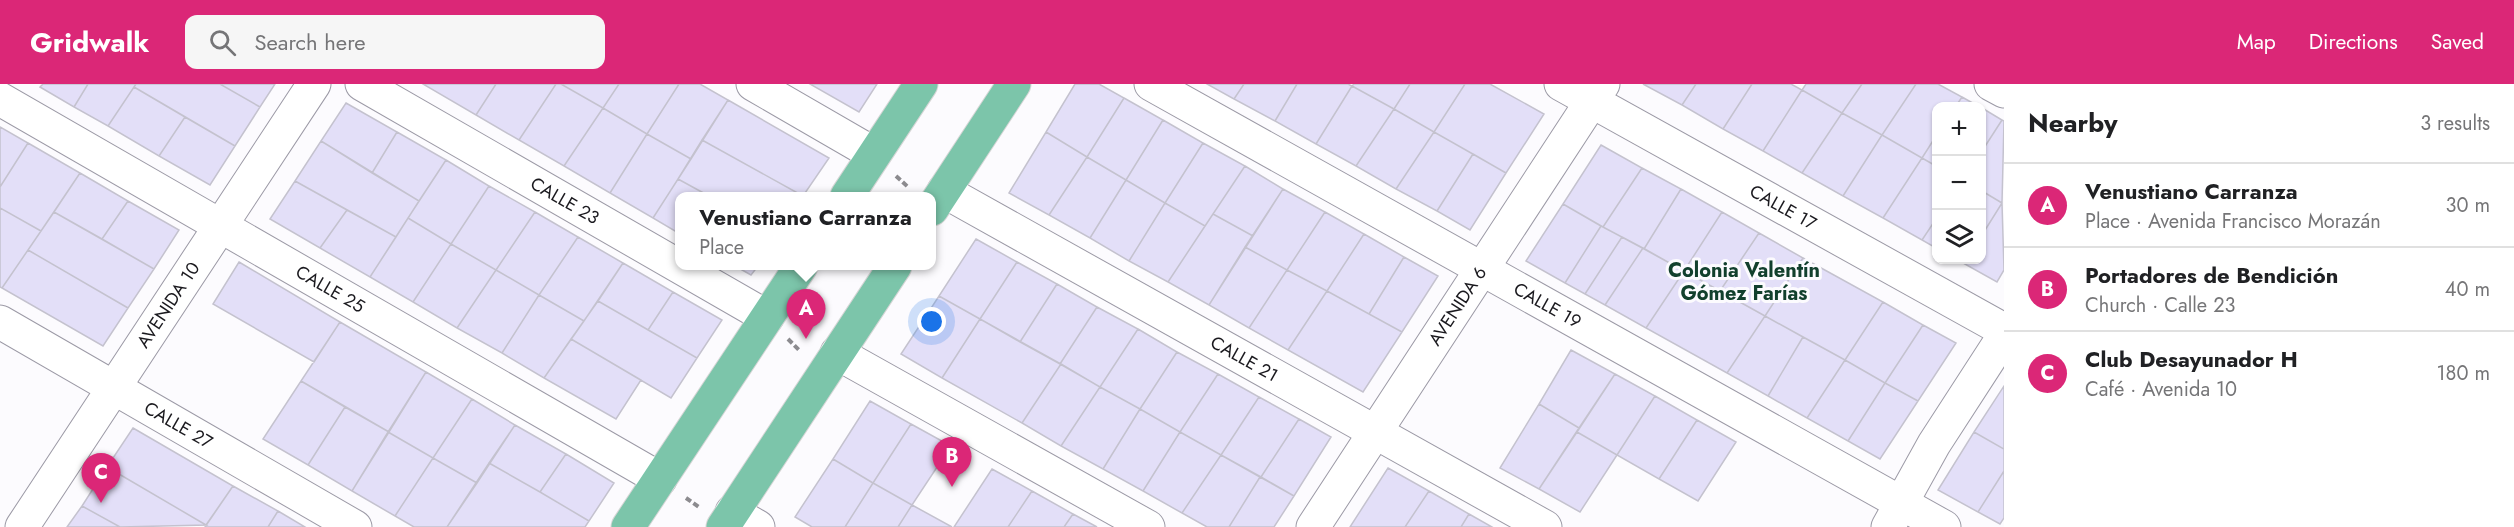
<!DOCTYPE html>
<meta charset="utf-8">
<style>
:root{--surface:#fff;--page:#f6f6f6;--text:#202124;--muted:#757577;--line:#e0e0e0;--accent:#db2777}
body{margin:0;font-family:Jost,sans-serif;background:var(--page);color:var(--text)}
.controls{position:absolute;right:18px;top:18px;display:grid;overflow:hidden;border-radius:12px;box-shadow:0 2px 4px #0004}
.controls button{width:54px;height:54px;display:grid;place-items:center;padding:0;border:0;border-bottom:2px solid var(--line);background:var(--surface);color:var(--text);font:30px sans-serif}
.you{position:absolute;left:932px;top:238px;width:21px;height:21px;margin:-15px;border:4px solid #fff;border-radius:50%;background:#1a73e8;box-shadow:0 0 0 9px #1a73e833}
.badge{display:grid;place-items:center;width:39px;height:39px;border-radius:50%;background:var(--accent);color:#fff;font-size:20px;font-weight:700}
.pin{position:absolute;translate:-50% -50px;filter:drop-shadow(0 2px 3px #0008)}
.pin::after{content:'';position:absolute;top:32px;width:21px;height:18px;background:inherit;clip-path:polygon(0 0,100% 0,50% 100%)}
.popup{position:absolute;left:675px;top:108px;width:261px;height:78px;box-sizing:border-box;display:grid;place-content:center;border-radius:12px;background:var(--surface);filter:drop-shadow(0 2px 4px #0005);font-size:20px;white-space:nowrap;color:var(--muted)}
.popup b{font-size:22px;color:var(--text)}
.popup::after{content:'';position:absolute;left:50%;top:100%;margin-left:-12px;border:12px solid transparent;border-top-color:var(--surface)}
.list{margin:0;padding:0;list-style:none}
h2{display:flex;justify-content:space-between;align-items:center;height:78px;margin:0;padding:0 24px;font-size:26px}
h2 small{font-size:20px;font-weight:400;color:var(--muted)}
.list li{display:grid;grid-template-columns:39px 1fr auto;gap:18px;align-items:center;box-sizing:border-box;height:84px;padding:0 24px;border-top:2px solid var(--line)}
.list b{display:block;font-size:22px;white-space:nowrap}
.list p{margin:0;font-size:20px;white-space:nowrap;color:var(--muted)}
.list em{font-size:20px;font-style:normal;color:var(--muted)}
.icon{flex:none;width:33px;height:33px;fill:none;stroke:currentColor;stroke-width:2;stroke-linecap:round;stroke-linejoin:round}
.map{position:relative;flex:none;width:2004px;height:443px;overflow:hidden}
header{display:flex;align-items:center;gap:36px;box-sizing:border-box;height:84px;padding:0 30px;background:var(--accent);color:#fff}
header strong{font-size:28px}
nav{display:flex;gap:33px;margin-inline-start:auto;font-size:21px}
.search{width:420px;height:54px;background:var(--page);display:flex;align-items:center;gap:15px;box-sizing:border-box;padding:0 21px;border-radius:12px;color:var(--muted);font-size:22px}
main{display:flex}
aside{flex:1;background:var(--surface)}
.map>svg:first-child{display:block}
</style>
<header>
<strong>Gridwalk</strong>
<div class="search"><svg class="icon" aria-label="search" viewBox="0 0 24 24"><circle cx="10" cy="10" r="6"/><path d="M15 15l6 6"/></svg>Search here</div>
<nav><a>Map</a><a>Directions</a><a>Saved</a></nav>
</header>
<main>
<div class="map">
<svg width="2004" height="443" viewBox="0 0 2004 443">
<rect width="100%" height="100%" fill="#fcfbfe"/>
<path fill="#e3dff8" stroke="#c4c2ce" stroke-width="1.5" d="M43 0H88L74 23 40 3Z
M88 0H136L108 42 74 23Z
M136 0H220L260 23 235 62 134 3Z
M220 0H275L260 23Z
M423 0H496L476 31Z
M496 0H556L519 56 476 31Z
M556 0H561L603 24 564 82 519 56Z
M561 0H619L603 24Z
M619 0H679L647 50 603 24Z
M679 0H700L728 16 691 75 647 50Z
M810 0H877L859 28Z
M1075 0H1099L1124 14 1087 73 1046 48Z
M1207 0H1244L1234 15Z
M1244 0H1297L1275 37 1234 15Z
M1297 0H1348L1352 2 1316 60 1275 37Z
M1354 0H1410L1394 25 1352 2Z
M1410 0H1465L1434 48 1394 25Z
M1465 0H1490L1544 30 1506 89 1434 48Z
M1643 0H1696L1682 21Z
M1696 0H1752L1723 45 1682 21Z
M1752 0H1791L1802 6 1763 67 1723 45Z
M1806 0H1862L1842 29 1802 6Z
M1862 0H1916L1882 51 1842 29Z
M1916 0H1938L1962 13 1956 22H1936V52L1922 74 1882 51Z
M1352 2 1394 25 1356 82 1316 60Z
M134 3 185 33 159 72 108 42Z
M1802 6 1842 29 1802 89 1763 67Z
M1962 13 1978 22H1956Z
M1124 14 1163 36 1126 96 1087 73Z
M728 16 829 74 803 112 702 56Z
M346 19 397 48 372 89 321 57Z
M603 24 647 50 610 109 564 82Z
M1982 24 2002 36 1982 67Z
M1394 25 1434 48 1396 105 1356 82Z
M1842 29 1882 51 1843 112 1802 89Z
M185 33 235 62 210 101 159 72Z
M1163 36 1203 59 1165 119 1126 96Z
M2002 36 2004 37 2002 119 1982 107V67Z
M0 43 28 59 0 103Z
M397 48 446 76 419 117 372 89Z
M1046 48 1087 73 1049 131 1009 109Z
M1434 48 1473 70 1437 127 1396 105Z
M647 50 691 75 653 134 610 109Z
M1882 51 1922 74 1883 134 1843 112Z
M1936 52V82L1922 74Z
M702 56 803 112H709L678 95Z
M321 57 419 117 396 153 295 97Z
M28 59 80 89 41 147 0 124V103Z
M1203 59 1245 82 1205 142 1165 119Z
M1601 61 1642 84 1603 143 1563 120Z
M1473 70 1506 89 1470 146 1437 127Z
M1087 73 1126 96 1090 154 1049 131Z
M1922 74 1936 82V135L1922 156 1883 134Z
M446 76 489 102 451 160 408 134Z
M1245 82 1283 105 1253 152 1213 130Z
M1642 84 1681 105 1644 165 1603 143Z
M80 89 128 117 102 155 54 128Z
M678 95 709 112H680V150L653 134Z
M1126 96 1165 119 1129 177 1090 154Z
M295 97 347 126 320 164 270 135Z
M489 102 535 128 496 186 451 160Z
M1283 105 1325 128 1287 186 1245 163Z
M1681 105 1722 128 1684 187 1644 165Z
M1982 107 2002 119 1982 151Z
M128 117 179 146 154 185 102 155Z
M1165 119 1205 142 1168 198 1129 177Z
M2002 119 2004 186 1997 198 1963 179 1965 176H1982V151Z
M1563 120 1601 142 1565 199 1526 177Z
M0 124 41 147 2 204 0 203Z
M347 126 396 153 370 193 320 164Z
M54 128 154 185 128 224 28 166Z
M535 128 578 153 539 211 496 186Z
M1325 128 1364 150 1327 207 1287 186Z
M1722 128 1759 149 1720 207 1684 187Z
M1213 130 1253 152 1209 221 1168 198Z
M408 134 451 160 413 218 370 193Z
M1936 135V164L1922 156Z
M1601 142 1622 153 1585 210 1565 199Z
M1759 149 1803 174 1765 232 1720 207Z
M1364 150 1404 173 1369 230 1327 207Z
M578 153 623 179 584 237 539 211Z
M1622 153 1643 164 1605 221 1585 210Z
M976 155 1017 178 980 235 939 212Z
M451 160 496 186 457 244 413 218Z
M1245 163 1287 186 1249 244 1209 221Z
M1643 164 1684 187 1646 244 1605 221Z
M28 166 128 224 103 262 2 204Z
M1404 173 1438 192 1402 248 1369 230Z
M1803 174 1883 218 1845 276 1765 232Z
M239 178 340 238 314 278 213 220Z
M1017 178 1057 200 1020 258 980 235Z
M623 179 673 208 648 246 598 217Z
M735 182H758L751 191Z
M496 186 539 211 502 269 457 244Z
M1287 186 1327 207 1288 266 1249 244Z
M1684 187 1765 232 1727 289 1646 244Z
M1057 200 1097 223 1060 280 1020 258Z
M1327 207 1402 248 1363 308 1288 266Z
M673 208 722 236 697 274 648 246Z
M539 211 584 237 544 294 502 269Z
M939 212 980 235 942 294 901 270Z
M598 217 697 274 671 314 571 255Z
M1883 218 1923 241 1885 299 1845 276Z
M1097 223 1138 245 1100 303 1060 280Z
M1765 232 1803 253 1768 312 1727 289Z
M980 235 1061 280 1022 339 942 294Z
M340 238 426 288 389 348 301 297Z
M1923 241 1956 259 1918 317 1885 299Z
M1138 245 1177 268 1140 325 1100 303Z
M1803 253 1845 276 1807 334 1768 312Z
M571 255 641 296 616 335 544 294Z
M1571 266 1615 290 1579 344 1539 320Z
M1177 268 1218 290 1180 348 1140 325Z
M1845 276 1885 299 1848 357 1807 334Z
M1061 280 1100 303 1061 362 1022 339Z
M426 288 472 315 433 374 388 348Z
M1218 290 1259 313 1221 371 1180 348Z
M1615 290 1655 312 1617 371 1577 348Z
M301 297 345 323 308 381 263 355Z
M1885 299 1918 317 1880 375 1848 357Z
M2004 302V365L1974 348Z
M1100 303 1140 325 1103 385 1061 362Z
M1655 312 1697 336 1659 395 1617 371Z
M1259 313 1299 335 1261 393 1221 371Z
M472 315 515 341 477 399 433 374Z
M870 317 911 340 873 399 833 375Z
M1539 320 1579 344 1539 405 1500 384Z
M345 323 389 348 352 407 308 381Z
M1140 325 1180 348 1143 407 1103 385Z
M1299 335 1331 353 1294 412 1261 393Z
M1697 336 1736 358 1698 417 1659 395Z
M911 340 951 362 912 421 873 399Z
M515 341 566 370 540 408 489 379Z
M133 344 233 402 206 441 107 383Z
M388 348 433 374 395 432 352 407Z
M1180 348 1221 371 1182 429 1143 407Z
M1577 348 1617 371 1580 428 1539 405Z
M1974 348 2004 365V387L1978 428 1938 406Z
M566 370 614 399 589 437 540 408Z
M1221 371 1260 393 1229 443H1207L1182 429Z
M433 374 477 399 447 443H414L395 432Z
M833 375 873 399 845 443H812L795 433Z
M489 379 540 408 589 437 585 443H447Z
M107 383 206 441 120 443 82 422Z
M1388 384 1429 407 1405 443H1350Z
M992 385 1032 407 1008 443H954Z
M2004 387V434L2000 440 1978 428Z
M1260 393 1294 412 1274 443H1229Z
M873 399 912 421 898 443H845Z
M233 402 278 427 268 443H205Z
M1032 407 1073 430 1064 443H1008Z
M1429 407 1469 430 1461 443H1405Z
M912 421 952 443H898Z
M82 422 120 443H67Z
M278 427 305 443H268Z
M1073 430 1097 443H1064Z
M1469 430 1492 443H1461Z"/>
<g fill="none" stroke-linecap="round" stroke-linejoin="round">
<g stroke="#9c9aa6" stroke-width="35">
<g id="minor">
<path id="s1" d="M362 0 767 233"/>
<path d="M753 0 874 70"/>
<path id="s2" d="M1151 0 1944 443"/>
<path id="s3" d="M1561 0 2004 246"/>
<path d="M1991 0 2004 7"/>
<path id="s4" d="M0 15 660 395"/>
<path id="s5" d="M944 107 1545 443"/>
<path id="s6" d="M0 238 355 443"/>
<path d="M837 269 1148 443"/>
<path d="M732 428 758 443"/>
<path id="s7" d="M22 443 314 0"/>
<path id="s8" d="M1313 443 1603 0"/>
<path d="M1888 443 1934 360 2004 252"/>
</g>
</g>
<g stroke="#d6d6d6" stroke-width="35">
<path id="major" d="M847 112 921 0
M932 125 1014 0
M628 443 801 182
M723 443 895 182"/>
</g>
<path stroke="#8c8b8f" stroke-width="4" stroke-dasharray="6 3" stroke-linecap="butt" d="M896 92 908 103
M788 255 800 267
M686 414 699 423"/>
<use href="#minor" stroke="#fff" stroke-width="33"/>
<use href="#major" stroke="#7cc5aa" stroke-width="33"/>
</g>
<g text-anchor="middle" stroke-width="6" stroke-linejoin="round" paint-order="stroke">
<g font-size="18" fill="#1a191e" stroke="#fcfbfe">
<text dy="6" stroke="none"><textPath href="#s1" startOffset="234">CALLE 23</textPath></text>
<text dy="6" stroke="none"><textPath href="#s3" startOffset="254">CALLE 17</textPath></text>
<text dy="6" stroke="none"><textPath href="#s4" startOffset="381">CALLE 25</textPath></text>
<text dy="6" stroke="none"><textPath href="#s2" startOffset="454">CALLE 19</textPath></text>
<text dy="6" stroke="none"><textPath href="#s7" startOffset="266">AVENIDA 10</textPath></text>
<text dy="6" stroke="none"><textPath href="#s8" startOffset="264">AVENIDA 6</textPath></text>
<text dy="6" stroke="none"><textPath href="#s5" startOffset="344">CALLE 21</textPath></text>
<text dy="6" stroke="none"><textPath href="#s6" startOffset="206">CALLE 27</textPath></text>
</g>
<g font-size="20" font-weight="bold" fill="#12402d" stroke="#fcfbfe">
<text x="1744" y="193">Colonia Valentín<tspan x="1744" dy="23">Gómez Farías</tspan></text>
</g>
</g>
</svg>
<div class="controls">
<button>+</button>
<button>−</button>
<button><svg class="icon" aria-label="layers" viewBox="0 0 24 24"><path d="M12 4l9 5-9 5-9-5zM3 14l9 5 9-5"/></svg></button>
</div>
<div class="you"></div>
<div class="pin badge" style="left:806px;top:255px">A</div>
<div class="popup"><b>Venustiano Carranza</b>Place</div>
<div class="pin badge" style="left:952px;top:403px">B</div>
<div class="pin badge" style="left:101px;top:419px">C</div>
</div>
<aside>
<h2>Nearby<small>3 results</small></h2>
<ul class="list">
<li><span class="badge">A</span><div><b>Venustiano Carranza</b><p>Place · Avenida Francisco Morazán</p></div><em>30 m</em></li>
<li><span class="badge">B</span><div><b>Portadores de Bendición</b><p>Church · Calle 23</p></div><em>40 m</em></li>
<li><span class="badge">C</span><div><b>Club Desayunador H</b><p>Café · Avenida 10</p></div><em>180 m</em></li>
</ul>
</aside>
</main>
